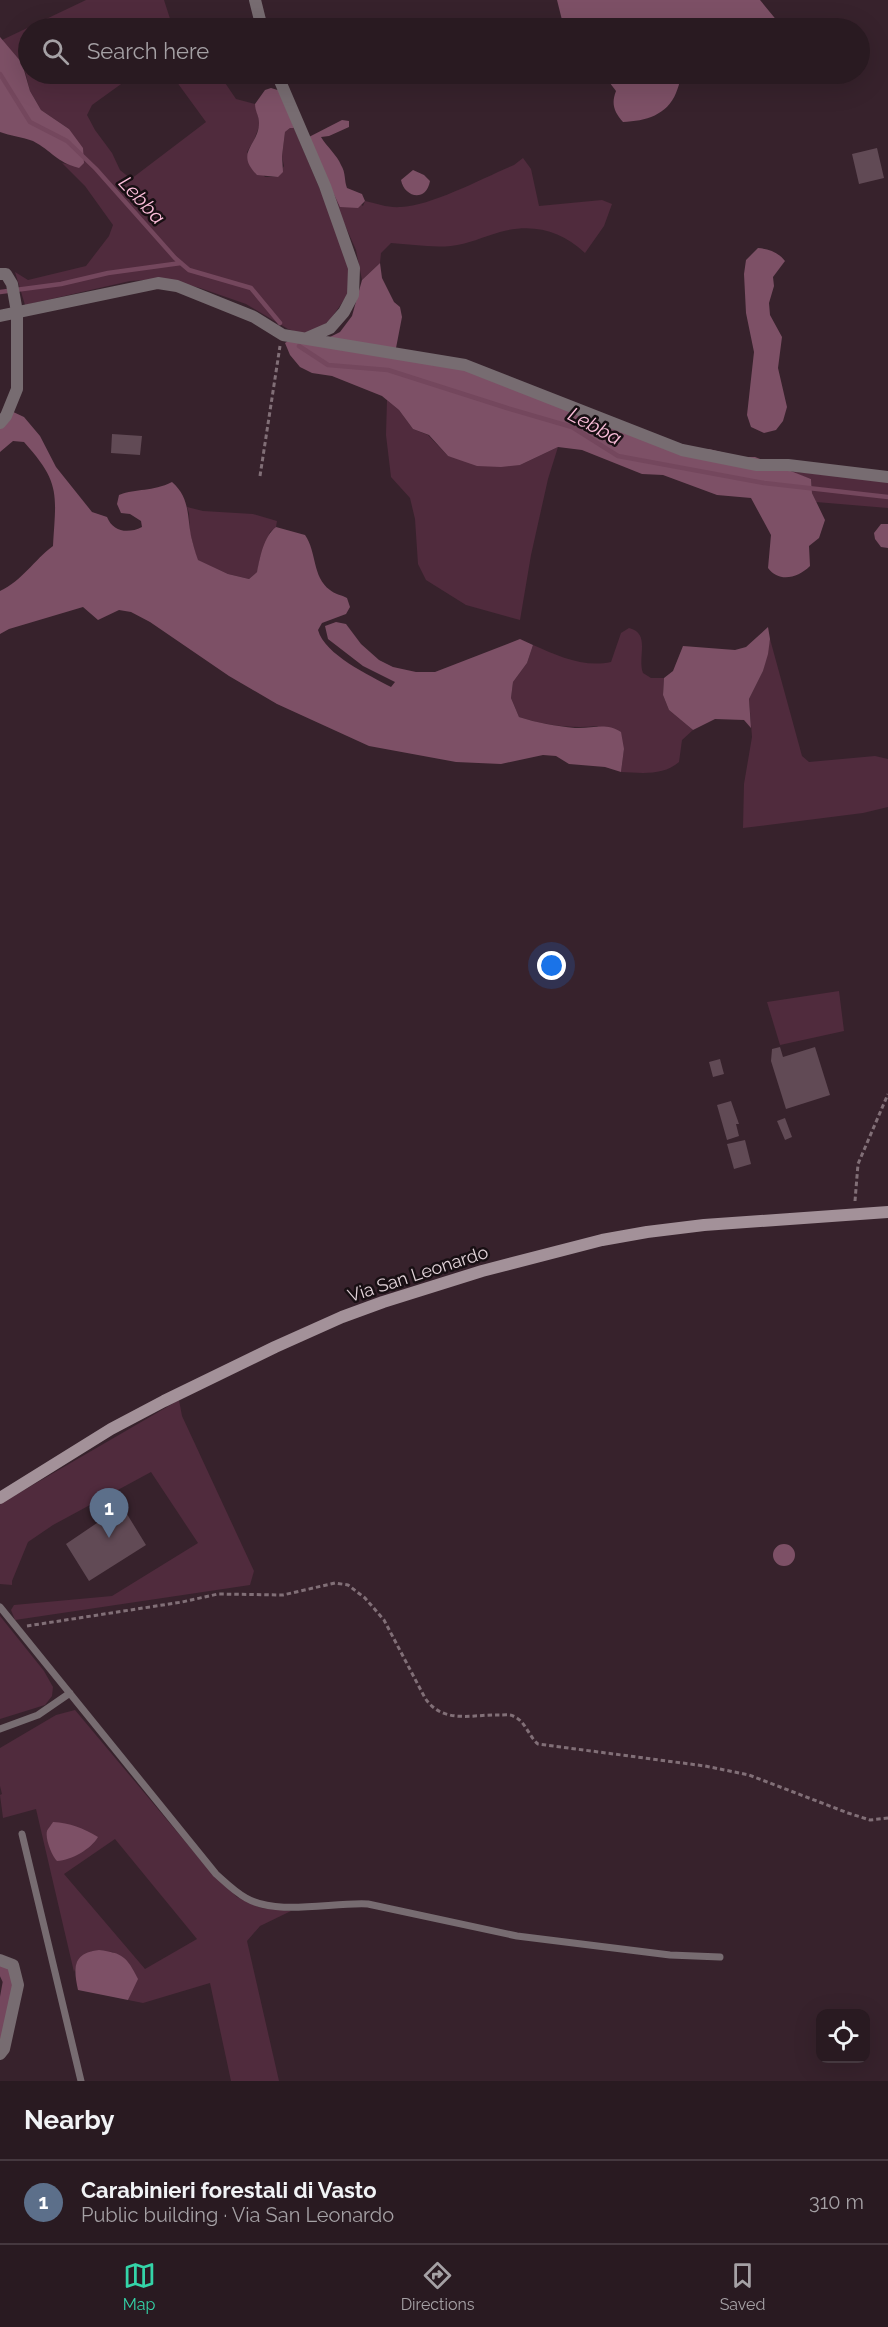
<!DOCTYPE html>
<meta charset="utf-8">
<style>
:root{--surface:#291a21;--page:#31232a;--text:#f1f3f6;--muted:#a5a1a5;--line:#45383f;--accent:#34d4a8}
body{margin:0;font-family:Raleway,sans-serif;background:var(--page);color:var(--text)}
.controls{position:absolute;right:18px;bottom:18px;display:grid;overflow:hidden;border-radius:12px;box-shadow:0 6px 24px #0002}
.controls button{width:54px;height:54px;display:grid;place-items:center;padding:0;border:0;border-bottom:2px solid var(--line);background:var(--surface);color:var(--text);font:30px sans-serif}
.you{position:absolute;left:552px;top:966px;width:21px;height:21px;margin:-15px;border:4px solid #fff;border-radius:50%;background:#1a73e8;box-shadow:0 0 0 9px #1a73e833}
.badge{display:grid;place-items:center;width:39px;height:39px;border-radius:50%;background:var(--accent);color:#fff;font-size:20px;font-weight:700}
.pin{position:absolute;translate:-50% -50px;filter:drop-shadow(0 2px 3px #0008)}
.pin::after{content:'';position:absolute;top:32px;width:21px;height:18px;background:inherit;clip-path:polygon(0 0,100% 0,50% 100%)}
.list{margin:0;padding:0;list-style:none}
h2{display:flex;justify-content:space-between;align-items:center;height:78px;margin:0;padding:0 24px;font-size:26px}
h2 small{font-size:20px;font-weight:400;color:var(--muted)}
.list li{display:grid;grid-template-columns:39px 1fr auto;gap:18px;align-items:center;box-sizing:border-box;height:84px;padding:0 24px;border-top:2px solid var(--line)}
.list b{display:block;font-size:22px;white-space:nowrap}
.list p{margin:0;font-size:20px;white-space:nowrap;color:var(--muted)}
.list em{font-size:20px;font-style:normal;color:var(--muted)}
.icon{flex:none;width:33px;height:33px;fill:none;stroke:currentColor;stroke-width:2;stroke-linecap:round;stroke-linejoin:round}
.map{position:relative;flex:none;width:888px;height:2081px;overflow:hidden}
.search{position:absolute;background:var(--surface);box-shadow:0 6px 24px #0002;left:18px;right:18px;top:18px;height:66px;display:flex;align-items:center;gap:15px;box-sizing:border-box;padding:0 21px;border-radius:33px;color:var(--muted);font-size:22px}
.sheet{height:162px;background:var(--surface)}
nav{display:flex;justify-content:space-around;align-items:center;box-sizing:border-box;height:84px;border-top:2px solid var(--line);background:var(--surface);font-size:16px;color:var(--muted)}
nav a{display:grid;justify-items:center;gap:3px}
nav .on{color:var(--accent)}
.map>svg:first-child{display:block}
</style>
<div class="map">
<svg width="888" height="2081" viewBox="0 0 888 2081">
<rect width="100%" height="100%" fill="#37222c"/>
<path fill="#502b3d" fill-rule="evenodd" d="M86 0H164L173 28H28V74H135L92 105 87 115 95 130 112 153 120 170 131 179 206 122 171 74H219L236 99 255 104 260 124 254 140 247 152 265 177H277L284 166 282 156 285 132 290 128H294L349 258 352 282 346 297 330 320 316 331 302 334 288 329 246 304 200 288 162 279 130 281 25 305 15 272 28 280 86 266 109 236 113 225 85 186 62 163 79 167 69 129 41 110 30 91 25 71 2 40Z
M523 158 531 169 539 206 602 200 612 204 604 226 585 253C561 230 532 223 500 232 483 237 468 244 451 246 431 248 410 244 391 243L381 253 380 263 362 280 356 250 324 178 363 206 365 201C378 204 388 208 401 207 431 206 485 177 514 165Z
M387 400 399 410 413 429 428 435 448 456 520 465 558 447 548 479 531 555 520 620 466 605 426 580 418 564 415 519 410 498 391 477 386 435Z
M787 471 888 481V508L816 502 812 493 811 479Z
M187 507 203 511 253 514 277 521 276 527 270 532 260 558 257 572 249 579 228 574 197 560 190 533 189 513Z
M629 628C651 633 637 657 643 673L651 678H664L663 695 669 710 693 730 682 740 679 762C663 776 641 773 621 772L624 749 597 726C571 729 544 725 519 717L511 698 513 682 527 663 533 645C558 656 584 668 611 662L621 633Z
M770 639 802 756 809 762 875 756 888 759V807L863 813 743 828 744 784 752 737 749 699 763 671Z
M839 991 844 1031 780 1045 767 1002Z
M179 1400 182 1416 254 1571 250 1585 15 1620 11 1610 14 1605 112 1596 198 1543 151 1472 53 1525 28 1542 12 1581V1585L0 1584V1504Z
M0 1616 44 1671 53 1687 52 1696 45 1705 0 1719Z
M75 1710 204 1864 237 1897 261 1908 291 1911 260 1926 247 1941 279 2081H231L210 1983 143 2003 128 2000 134 1983 113 1952 92 1951 77 1963 74 1972 36 1809 3 1818 0 1795 2 1794 0 1786V1748L56 1715ZM115 1839 197 1939 145 1969 64 1874Z"/>
<path fill="#7d5066" d="M557 0H760L783 28H564Z
M0 37 22 63 30 91 41 110 69 129 83 148 84 163 79 168C56 162 52 151 33 141 23 137 10 136 0 132Z
M603 74H679C681 81 679 85 676 93 667 115 646 121 623 122 614 112 611 104 616 91Z
M698 74H816L820 79C805 78 789 75 773 76 746 78 725 82 698 74Z
M271 88 281 91 294 128H290L285 132 282 156 283 172 278 177 257 175C234 152 259 145 259 123 259 116 255 111 255 104L265 90Z
M342 120 349 121V127L329 136 321 137C327 147 337 155 341 165 346 173 344 180 347 188L362 194 365 201 358 208 340 207 307 138Z
M413 170 424 175 430 181C426 203 404 197 401 180Z
M758 248C769 249 778 252 785 261L773 277 774 286 769 303 770 315 782 337 778 368 787 407 783 421 776 430 764 433 751 427 747 415 754 352 746 313 744 274 746 260Z
M380 263 382 278 394 302 400 307 402 317 396 348 450 363 698 450 709 449 741 457H755L811 479 812 493 825 520 819 538 809 546 810 566C798 578 779 583 768 568L771 535 751 498 717 495 663 475 642 474 582 450 558 447 520 465 501 467 477 466 448 456 429 435 413 429 399 410 382 396 332 376 312 373 300 367 290 355 285 343 291 339 318 343 340 332 352 316 362 280Z
M9 410 24 417 40 436 56 467 92 512 107 517C113 532 128 534 142 527L141 521 130 514 121 513 117 504 119 495C137 488 152 492 172 482 190 498 187 515 191 536 193 544 195 552 198 560L228 574 249 579 257 572C260 557 264 536 276 527L305 535C317 552 312 577 330 590 334 594 342 595 347 598L350 607 346 614 322 623 318 630C325 655 369 675 391 687L395 682 363 666 328 639 325 626 336 622 346 624 361 644 379 660 393 667 416 672H435L520 639 533 645 527 663 513 682 511 698 519 717C537 723 556 726 575 728 593 729 605 722 621 732L624 749 621 772 605 767 569 764 556 756 543 755 501 764 456 762 369 746 277 704 229 676 150 622 131 612 119 610 98 620 83 607 9 629 0 634V591C22 581 34 560 53 546 56 494 61 483 24 442L13 441 0 452V426Z
M881 524H888V548L881 547 875 539 874 533Z
M768 627 770 639 768 654 763 671 749 699 751 728 744 720 715 719 693 730 669 710 663 695 664 678 673 671 683 646 735 650 746 647Z
M773 1555a11 11 0 1 1 22 0a11 11 0 1 1-22 0Z
M53 1822C70 1823 83 1828 98 1837 91 1849 72 1860 57 1861 52 1856 45 1839 47 1831 47 1830 52 1824 53 1822Z
M99 1950C123 1953 127 1957 138 1979L128 2000 78 1990C73 1967 73 1953 99 1950Z"/>
<g fill="none" stroke-linecap="round" stroke-linejoin="round">
<path stroke="#74475d" stroke-width="4.5" d="M0 74 30 122 67 141 96 169 175 258 189 270 251 288 280 323
M0 292 61 284 108 273 181 263
M299 346 328 365 388 370 507 408 572 427 618 456 764 483 888 497"/>
<path stroke="#74475d" stroke-width="16" d="M0 1967 5 1968 11 1981 0 2041"/>
</g>
<path fill="#614a55" d="M877 148 884 178 859 184 852 154Z
M112 434 142 436 140 455 111 453Z
M780 1047 783 1057 815 1047 830 1095 786 1109 771 1061 772 1049Z
M720 1059 724 1074 713 1077 709 1062Z
M731 1101 739 1124H736L739 1136 727 1140 717 1105Z
M785 1118 792 1137 785 1140 777 1121Z
M745 1140 751 1164 734 1169 727 1144Z
M122 1506 146 1545 89 1581 66 1544Z"/>
<g fill="none" stroke-linecap="round" stroke-linejoin="round">
<path stroke="#816f77" stroke-width="3" stroke-dasharray="4.5 3" stroke-linecap="butt" d="M260 476 280 346
M855 1201 858 1164 888 1094
M27 1626 182 1602 218 1594 283 1595 335 1583 348 1585 365 1598 384 1620 425 1698C443 1725 473 1714 499 1715 503 1715 510 1714 513 1716 525 1720 529 1737 538 1744L705 1766 749 1775 848 1813 870 1820 888 1818"/>
<path stroke="#776c71" stroke-width="7" d="M0 1607 216 1874C226 1883 235 1892 246 1898 277 1916 332 1902 368 1904L517 1936 670 1955 720 1957
M0 1729 38 1715 70 1693
M22 1834 81 2081"/>
<path stroke="#776c71" stroke-width="12" d="M255 0 262 28
M277 74 325 186 354 268 353 295 344 312 330 328 307 338
M0 274H6L12 284 17 312V389L6 416 0 423
M0 316 158 283 177 286 254 317 283 335 465 365 682 450 757 465H788L888 477
M0 1960 13 1965 18 1985 4 2049 0 2054"/>
<path stroke="#a39199" stroke-width="12" d="M0 1498 111 1429 164 1401 275 1347 342 1317 383 1302 482 1271 602 1240 647 1232 704 1225 888 1212"/>
</g>
<g text-anchor="middle" stroke-width="5" stroke-linejoin="round" paint-order="stroke">
<g font-size="18" fill="#e3d4da" stroke="#180f13">
<text transform="translate(418 1274) rotate(-18)" y="6">Via San Leonardo</text>
</g>
<g font-size="20" font-style="italic" fill="#fcbfdb" stroke="#180f13">
<text transform="translate(142 200) rotate(47)" y="7">Lebba</text>
<text transform="translate(595 426) rotate(28)" y="7">Lebba</text>
</g>
</g>
</svg>
<div class="controls">
<button><svg class="icon" aria-label="locate" viewBox="0 0 24 24"><circle cx="12" cy="12" r="6"/><path d="M12 2v4M12 18v4M2 12h4M18 12h4"/></svg></button>
</div>
<div class="you"></div>
<div class="pin badge" style="left:109px;top:1538px;background:#5c6f8a">1</div>
<div class="search"><svg class="icon" aria-label="search" viewBox="0 0 24 24"><circle cx="10" cy="10" r="6"/><path d="M15 15l6 6"/></svg>Search here</div>
</div>
<section class="sheet">
<h2>Nearby<small></small></h2>
<ul class="list">
<li><span class="badge" style="background:#5c6f8a">1</span><div><b>Carabinieri forestali di Vasto</b><p>Public building · Via San Leonardo</p></div><em>310 m</em></li>
</ul>
</section>
<nav>
<a class="on"><svg class="icon" aria-label="map" viewBox="0 0 24 24"><path d="M3 6l6-2 6 2 6-2v14l-6 2-6-2-6 2zM9 4v14M15 6v14"/></svg>Map</a>
<a><svg class="icon" aria-label="directions" viewBox="0 0 24 24"><path d="M12 3l9 9-9 9-9-9zM9 14v-3h6M13 9l2 2-2 2"/></svg>Directions</a>
<a><svg class="icon" aria-label="saved" viewBox="0 0 24 24"><path d="M7 4h10v16l-5-4-5 4z"/></svg>Saved</a>
</nav>
